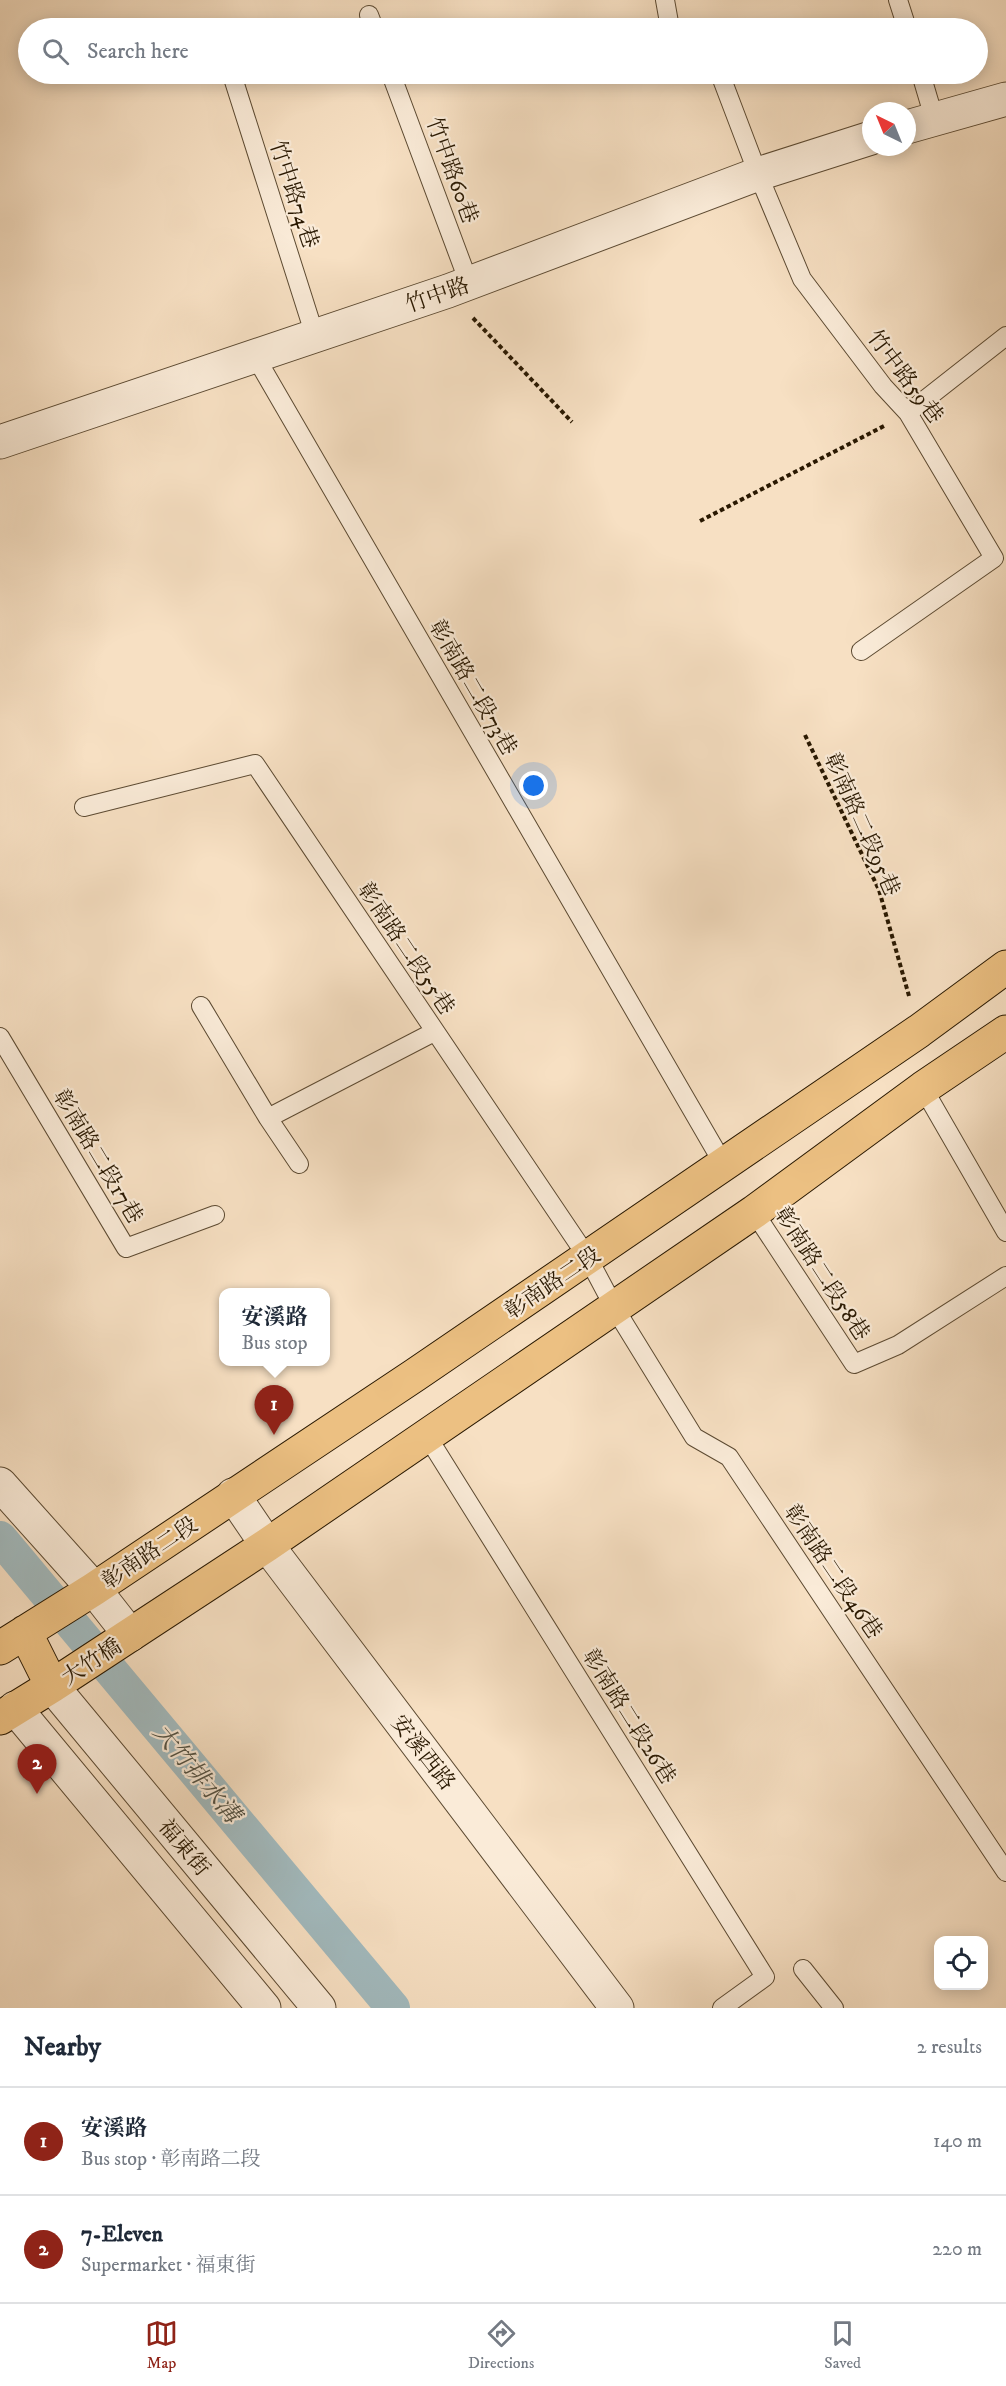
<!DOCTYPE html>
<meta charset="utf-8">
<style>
:root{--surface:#fff;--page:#f6f6f7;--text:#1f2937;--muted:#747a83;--line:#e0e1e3;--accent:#8f2418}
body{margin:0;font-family:"IM FELL DW Pica","Noto Serif TC",serif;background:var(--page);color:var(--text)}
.controls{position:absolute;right:18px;bottom:18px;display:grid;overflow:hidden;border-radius:12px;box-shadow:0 3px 15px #0003}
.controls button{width:54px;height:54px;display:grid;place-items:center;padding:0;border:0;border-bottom:2px solid var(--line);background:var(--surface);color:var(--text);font:30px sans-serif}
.compass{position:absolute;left:862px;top:102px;width:54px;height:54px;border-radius:50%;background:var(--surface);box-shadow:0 3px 15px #0003;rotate:317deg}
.you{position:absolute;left:534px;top:786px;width:21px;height:21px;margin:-15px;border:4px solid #fff;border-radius:50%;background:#1a73e8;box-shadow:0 0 0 9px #1a73e833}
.badge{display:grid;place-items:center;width:39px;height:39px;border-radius:50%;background:var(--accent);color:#fff;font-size:20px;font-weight:700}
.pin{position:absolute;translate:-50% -50px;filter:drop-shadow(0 2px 3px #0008)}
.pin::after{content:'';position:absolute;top:32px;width:21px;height:18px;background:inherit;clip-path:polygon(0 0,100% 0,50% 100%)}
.popup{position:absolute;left:219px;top:1288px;width:111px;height:78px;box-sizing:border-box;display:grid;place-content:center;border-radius:12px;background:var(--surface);filter:drop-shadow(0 2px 4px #0005);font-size:20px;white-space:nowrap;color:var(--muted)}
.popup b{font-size:22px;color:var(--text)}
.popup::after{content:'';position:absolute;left:50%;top:100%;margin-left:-12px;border:12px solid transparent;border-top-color:var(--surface)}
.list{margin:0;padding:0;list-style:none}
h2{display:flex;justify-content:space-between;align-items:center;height:78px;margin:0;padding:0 24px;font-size:26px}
h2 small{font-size:20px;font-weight:400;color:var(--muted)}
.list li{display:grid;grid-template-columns:39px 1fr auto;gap:18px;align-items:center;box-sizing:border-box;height:108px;padding:0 24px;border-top:2px solid var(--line)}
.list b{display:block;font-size:22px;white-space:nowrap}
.list p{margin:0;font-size:20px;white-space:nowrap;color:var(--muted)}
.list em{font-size:20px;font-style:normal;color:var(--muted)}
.icon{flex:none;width:33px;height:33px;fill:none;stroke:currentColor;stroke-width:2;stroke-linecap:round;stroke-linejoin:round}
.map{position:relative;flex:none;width:1006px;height:2008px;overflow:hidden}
.search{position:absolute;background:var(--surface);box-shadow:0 3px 15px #0003;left:18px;right:18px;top:18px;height:66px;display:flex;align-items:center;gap:15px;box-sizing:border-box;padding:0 21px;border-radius:33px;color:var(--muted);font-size:22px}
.sheet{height:294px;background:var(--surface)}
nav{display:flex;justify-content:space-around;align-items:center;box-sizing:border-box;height:84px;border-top:2px solid var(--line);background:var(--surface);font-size:16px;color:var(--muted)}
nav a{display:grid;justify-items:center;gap:3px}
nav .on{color:var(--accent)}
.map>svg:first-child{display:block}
</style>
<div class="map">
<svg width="1006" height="2008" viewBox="0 0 1006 2008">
<rect width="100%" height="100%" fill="#f7e0c3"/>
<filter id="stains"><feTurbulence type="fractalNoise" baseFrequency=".00333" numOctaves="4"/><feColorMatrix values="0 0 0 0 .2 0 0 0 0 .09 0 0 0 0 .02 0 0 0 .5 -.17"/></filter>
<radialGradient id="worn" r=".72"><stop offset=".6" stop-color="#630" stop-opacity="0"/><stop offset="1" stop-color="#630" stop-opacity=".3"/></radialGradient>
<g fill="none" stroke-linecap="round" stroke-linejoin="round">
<path stroke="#a2babe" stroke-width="34" d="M0 1538 393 2008"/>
<g stroke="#5c4a32" stroke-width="20">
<path id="service" d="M665 0 670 28
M898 0 907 28
M369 15 374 28
M244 74 233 78 315 336
M391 74 469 283
M720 74 758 174 802 279 883 386 908 413 994 558 861 651
M921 74 934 118
M255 356 724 1165
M908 413 1006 336
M84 807 255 764 588 1258 614 1307 694 1437 729 1457 1006 1872
M201 1006 268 1118 299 1164
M0 1037 126 1248 215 1215
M923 1088 1006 1232
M268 1118 434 1032
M754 1212 854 1364 898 1345 1006 1276
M427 1436 765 1977 722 2008
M803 1969 834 2008"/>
</g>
<g stroke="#5c4a32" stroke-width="35">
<path id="minor" d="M907 127 1006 99
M0 442 448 291 758 174 871 138
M0 1484 94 1589 130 1635
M52 1686 319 2008
M15 1708 264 2008"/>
</g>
<g stroke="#5c4a32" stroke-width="35">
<path id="tertiary" d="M233 1495 267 1545 617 2008"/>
</g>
<g stroke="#291801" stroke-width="35">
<path id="primary" d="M25 1632 52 1686
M0 1648 94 1589 415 1375 919 1031 1006 967
M0 1718 52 1686 267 1545 754 1212 923 1088 1006 1032"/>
</g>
<path stroke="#291801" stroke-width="4" stroke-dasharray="4.5 3" stroke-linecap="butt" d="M473 318 572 422
M700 521 886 425
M805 735 879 890 909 996"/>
<use href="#service" stroke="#faebd8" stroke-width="18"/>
<use href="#minor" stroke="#faebd8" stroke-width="33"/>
<use href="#tertiary" stroke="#faebd8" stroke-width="33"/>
<use href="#primary" stroke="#ecc082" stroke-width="33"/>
</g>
<g text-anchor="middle" stroke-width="4.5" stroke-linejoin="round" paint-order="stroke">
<g font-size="22" fill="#291801" stroke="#faebd8">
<text transform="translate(453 170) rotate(70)" y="8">竹中路60巷</text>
<text transform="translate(295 194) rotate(72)" y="8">竹中路74巷</text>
<text transform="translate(437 294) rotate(-19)" y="8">竹中路</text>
<text transform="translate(906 376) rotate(53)" y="8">竹中路59巷</text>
<text transform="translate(474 687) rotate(60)" y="8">彰南路二段73巷</text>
<text transform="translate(863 824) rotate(66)" y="8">彰南路二段95巷</text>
<text transform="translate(407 948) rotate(56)" y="8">彰南路二段55巷</text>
<text transform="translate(99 1156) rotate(59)" y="8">彰南路二段17巷</text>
<text transform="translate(823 1273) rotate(57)" y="8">彰南路二段58巷</text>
<text transform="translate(552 1282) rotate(-34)" y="8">彰南路二段</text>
<text transform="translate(149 1552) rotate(-34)" y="8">彰南路二段</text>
<text transform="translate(834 1571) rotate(56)" y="8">彰南路二段46巷</text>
<text transform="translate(91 1661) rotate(-33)" y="8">大竹橋</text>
<text transform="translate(630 1716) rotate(58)" y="8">彰南路二段26巷</text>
<text transform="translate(424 1752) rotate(52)" y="8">安溪西路</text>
<text transform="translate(185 1847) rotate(50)" y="8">福東街</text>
</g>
<g font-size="24" font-style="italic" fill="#535143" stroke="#faebd8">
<text transform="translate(197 1773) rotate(50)" y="8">大竹排水溝</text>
</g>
</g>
<rect width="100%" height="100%" filter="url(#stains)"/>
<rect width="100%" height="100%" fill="url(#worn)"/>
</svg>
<div class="controls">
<button><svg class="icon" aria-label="locate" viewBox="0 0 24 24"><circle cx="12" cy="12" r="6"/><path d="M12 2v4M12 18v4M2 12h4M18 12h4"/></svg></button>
</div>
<svg class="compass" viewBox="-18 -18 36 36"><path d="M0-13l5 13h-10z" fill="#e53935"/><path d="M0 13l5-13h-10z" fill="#747a83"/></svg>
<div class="you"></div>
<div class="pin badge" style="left:274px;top:1435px">1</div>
<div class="popup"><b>安溪路</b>Bus stop</div>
<div class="pin badge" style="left:37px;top:1794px">2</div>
<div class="search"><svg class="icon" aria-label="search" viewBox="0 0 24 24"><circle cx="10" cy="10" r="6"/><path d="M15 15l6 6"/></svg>Search here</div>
</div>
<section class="sheet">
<h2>Nearby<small>2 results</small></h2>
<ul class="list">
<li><span class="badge">1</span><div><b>安溪路</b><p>Bus stop · 彰南路二段</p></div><em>140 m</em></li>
<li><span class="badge">2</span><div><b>7-Eleven</b><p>Supermarket · 福東街</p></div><em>220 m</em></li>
</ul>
</section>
<nav>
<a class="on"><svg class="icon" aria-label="map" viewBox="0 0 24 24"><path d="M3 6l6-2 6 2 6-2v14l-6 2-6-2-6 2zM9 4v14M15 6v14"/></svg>Map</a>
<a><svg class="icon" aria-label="directions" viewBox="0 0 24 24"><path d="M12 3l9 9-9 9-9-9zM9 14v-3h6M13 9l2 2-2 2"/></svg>Directions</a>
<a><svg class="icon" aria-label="saved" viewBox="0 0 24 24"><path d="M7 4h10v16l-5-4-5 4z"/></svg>Saved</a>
</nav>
